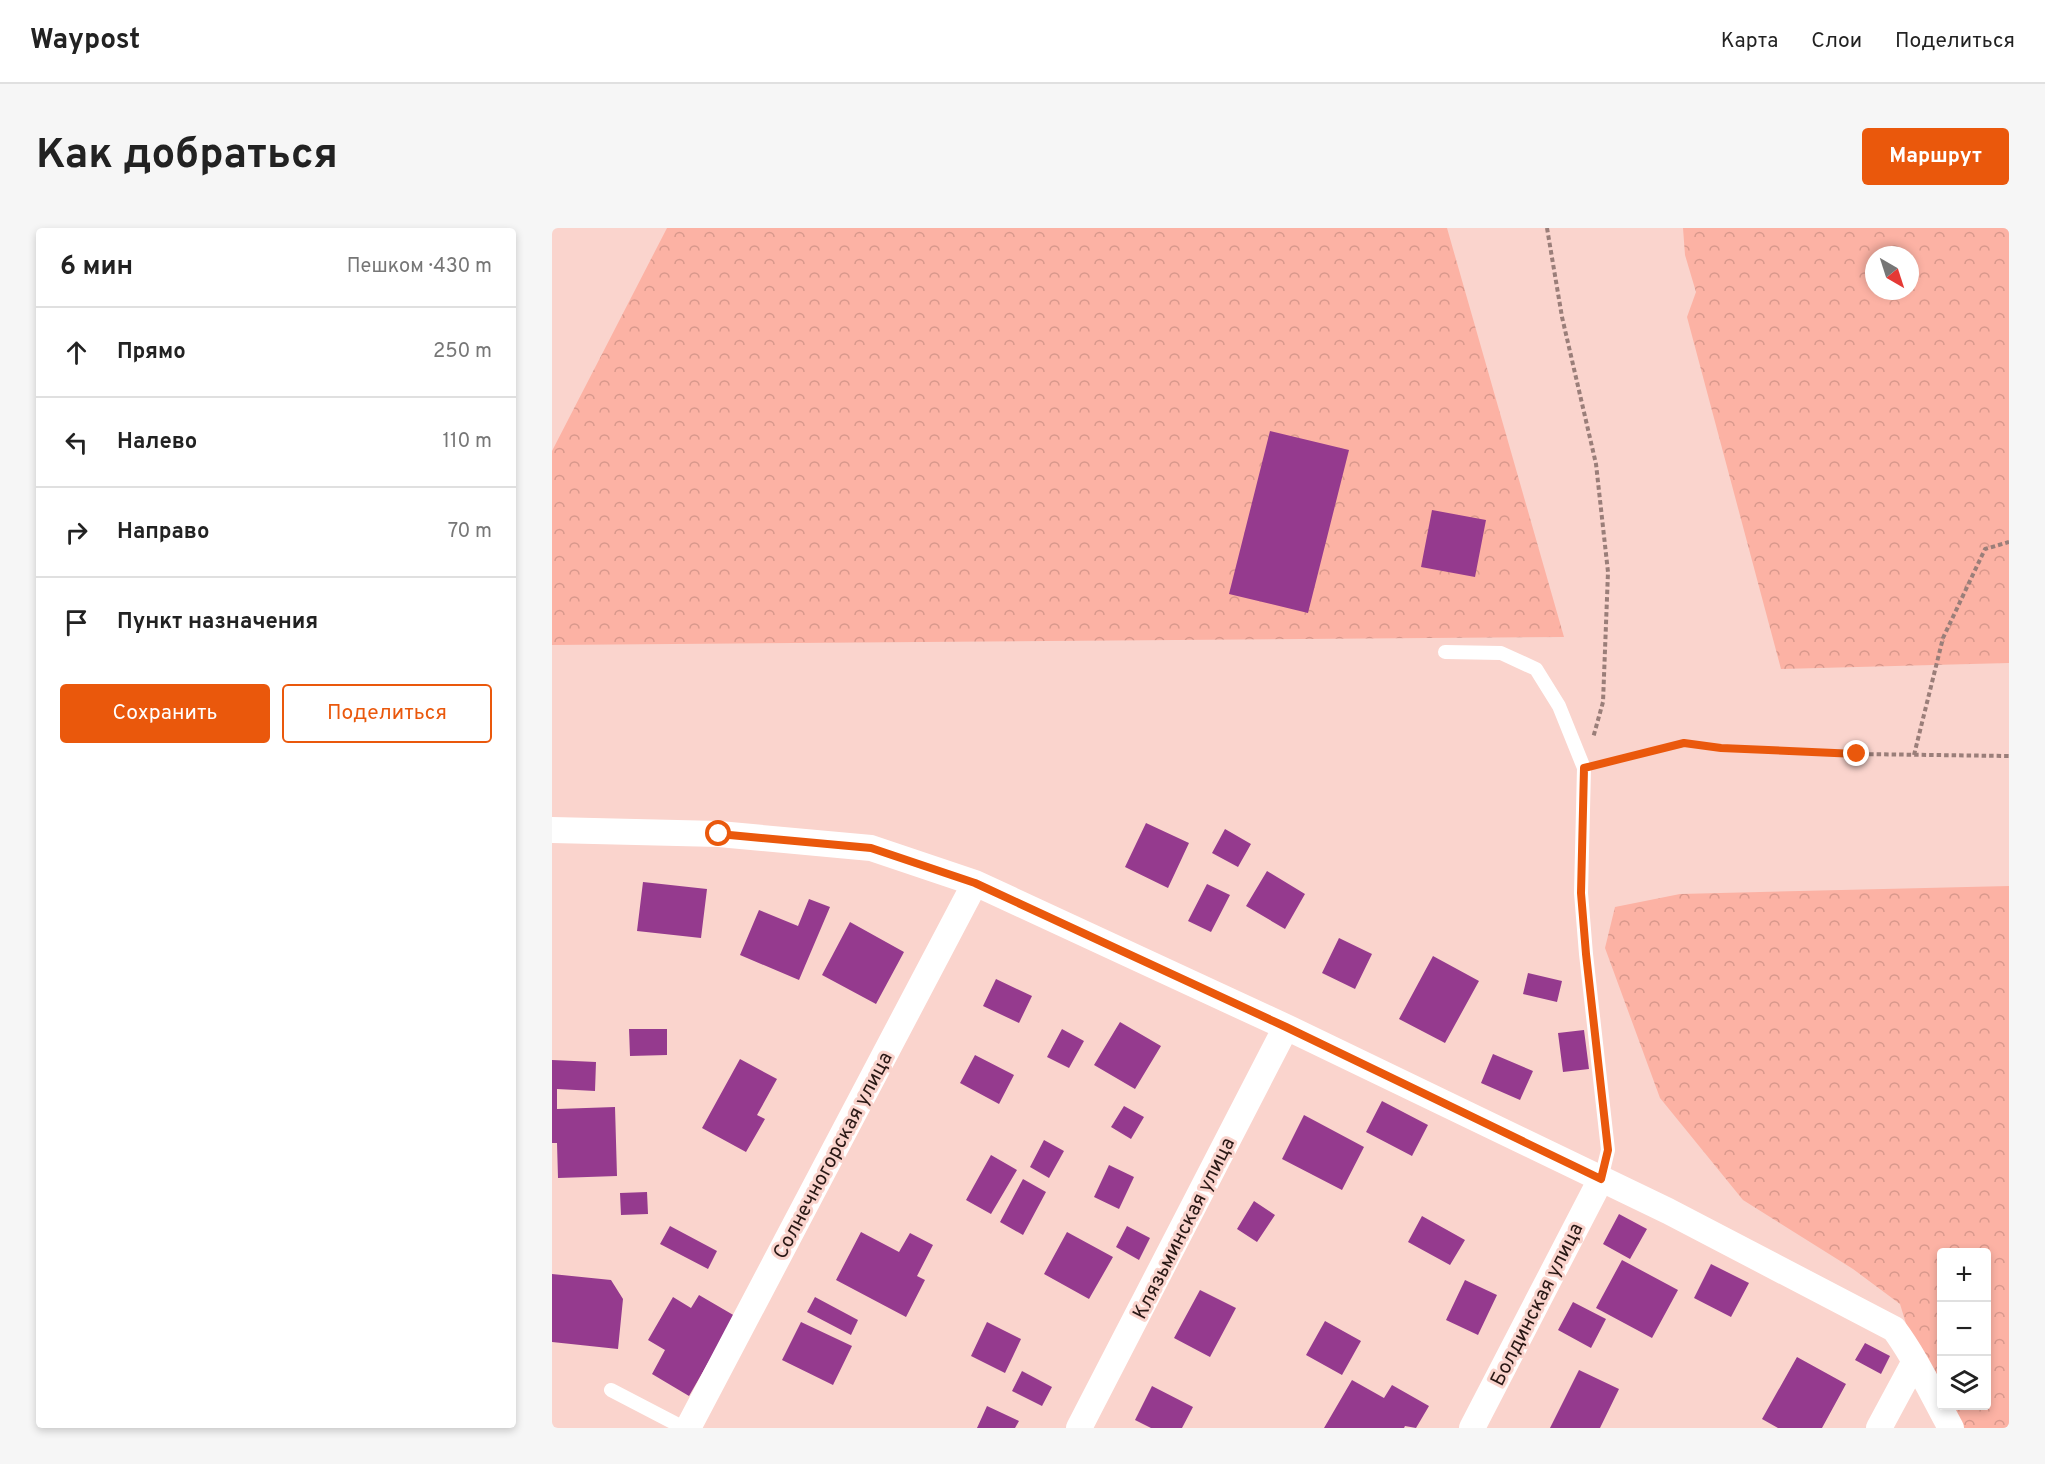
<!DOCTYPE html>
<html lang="ru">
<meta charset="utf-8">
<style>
:root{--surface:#fff;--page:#f6f6f6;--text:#222;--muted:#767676;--line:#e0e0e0;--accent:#ea580c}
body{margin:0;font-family:Overpass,sans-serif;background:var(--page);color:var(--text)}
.controls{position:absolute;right:18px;bottom:18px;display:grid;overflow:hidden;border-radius:6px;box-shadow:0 3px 9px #0003}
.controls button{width:54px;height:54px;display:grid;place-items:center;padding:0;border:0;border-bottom:2px solid var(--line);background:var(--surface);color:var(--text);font:30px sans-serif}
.compass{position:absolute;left:1313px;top:18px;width:54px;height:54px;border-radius:50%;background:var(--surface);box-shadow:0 3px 9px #0003;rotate:141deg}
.stop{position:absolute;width:18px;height:18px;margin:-14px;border:4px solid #ea580c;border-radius:50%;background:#fff}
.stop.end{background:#ea580c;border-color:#fff;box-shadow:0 2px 6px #0008}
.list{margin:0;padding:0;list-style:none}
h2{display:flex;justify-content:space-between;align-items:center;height:78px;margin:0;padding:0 24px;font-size:26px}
h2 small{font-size:20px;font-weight:400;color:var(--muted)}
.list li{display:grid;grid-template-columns:39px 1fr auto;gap:18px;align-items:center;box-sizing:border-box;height:90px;padding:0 24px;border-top:2px solid var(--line)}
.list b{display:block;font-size:22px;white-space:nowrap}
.list em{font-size:20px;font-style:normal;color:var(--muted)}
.actions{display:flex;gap:12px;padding:18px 24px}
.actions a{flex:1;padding:14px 0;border:2px solid var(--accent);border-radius:6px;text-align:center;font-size:21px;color:var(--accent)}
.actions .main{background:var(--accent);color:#fff}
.icon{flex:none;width:33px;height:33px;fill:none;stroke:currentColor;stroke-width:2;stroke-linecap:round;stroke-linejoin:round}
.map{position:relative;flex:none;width:1457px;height:1200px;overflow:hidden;border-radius:6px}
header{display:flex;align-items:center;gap:36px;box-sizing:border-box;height:84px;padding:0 30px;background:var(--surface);border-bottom:2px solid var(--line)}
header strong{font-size:28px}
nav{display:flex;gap:33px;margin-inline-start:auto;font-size:21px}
.intro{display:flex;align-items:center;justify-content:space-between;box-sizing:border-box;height:144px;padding:0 36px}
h1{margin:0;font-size:42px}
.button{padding:15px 27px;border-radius:6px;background:var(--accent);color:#fff;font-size:21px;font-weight:700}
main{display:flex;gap:36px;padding:0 36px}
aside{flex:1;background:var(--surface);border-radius:6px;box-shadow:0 3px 9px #0003}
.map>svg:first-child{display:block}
</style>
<header>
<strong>Waypost</strong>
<nav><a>Карта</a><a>Слои</a><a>Поделиться</a></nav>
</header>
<div class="intro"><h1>Как добраться</h1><a class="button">Маршрут</a></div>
<main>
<aside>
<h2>6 мин<small>Пешком · 430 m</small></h2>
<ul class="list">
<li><svg class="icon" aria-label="ahead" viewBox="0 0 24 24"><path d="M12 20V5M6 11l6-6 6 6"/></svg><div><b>Прямо</b></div><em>250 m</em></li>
<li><svg class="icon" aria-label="left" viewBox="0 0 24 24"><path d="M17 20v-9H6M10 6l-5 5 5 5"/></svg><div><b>Налево</b></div><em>110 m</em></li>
<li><svg class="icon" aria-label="right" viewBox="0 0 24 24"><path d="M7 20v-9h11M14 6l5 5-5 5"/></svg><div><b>Направо</b></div><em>70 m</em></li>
<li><svg class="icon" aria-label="arrive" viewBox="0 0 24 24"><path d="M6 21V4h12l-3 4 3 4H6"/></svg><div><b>Пункт назначения</b></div></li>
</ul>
<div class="actions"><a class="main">Сохранить</a><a>Поделиться</a></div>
</aside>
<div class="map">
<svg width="1457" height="1200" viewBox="0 0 1457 1200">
<defs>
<pattern id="forest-crowns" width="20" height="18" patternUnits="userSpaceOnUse" patternTransform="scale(1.5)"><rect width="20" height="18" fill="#fcb2a4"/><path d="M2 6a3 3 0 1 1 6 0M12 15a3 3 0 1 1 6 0" fill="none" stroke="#d8988c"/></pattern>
</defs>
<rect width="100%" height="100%" fill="#fad4cd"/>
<path fill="url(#forest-crowns)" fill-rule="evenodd" d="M115 0H895L1012 409 0 417V223Z
M1131 0H1457V435L1229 441 1135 89 1144 64 1133 27ZM1322 27H1358V63H1322Z
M1457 658V1200H1394L1367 1138 1348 1076 1301 1041 1191 972 1108 870 1053 720 1063 679 1128 666ZM1390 1024H1434V1178H1390Z"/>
<path fill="#953a8e" d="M718 203 797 222 756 385 677 366Z
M880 282 934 292 923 349 869 339Z
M594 595 637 615 616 660 573 639Z
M673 601 699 616 686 639 660 625Z
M715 643 753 666 733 701 694 678Z
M91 654 155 661 149 710 85 703Z
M655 656 678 667 659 704 636 693Z
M257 671 278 679 247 752 188 727 207 682 246 698Z
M298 694 352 724 324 776 270 747Z
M787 710 820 726 803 761 770 745Z
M881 728 927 753 893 815 847 791Z
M976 745 1010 753 1005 774 971 766Z
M444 751 480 768 467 795 431 778Z
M568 794 609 818 583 861 542 837Z
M77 801H115V827L78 828Z
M510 801 532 813 517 840 495 829Z
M1032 802 1037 841 1011 844 1006 805Z
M941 826 981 843 968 872 929 855Z
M423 827 462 847 447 876 408 855Z
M188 831 225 851 205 887 213 891 194 924 150 900Z
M0 832 44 834 43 863 5 861V881L63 879 65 948 6 950 5 915H0Z
M830 873 876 897 860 928 814 904Z
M572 878 592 889 579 911 559 899Z
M752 887 812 919 790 962 730 931Z
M492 912 512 923 497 950 478 939Z
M439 927 465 942 439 986 414 972Z
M557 937 582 949 567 981 542 969Z
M471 951 494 964 471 1007 448 994Z
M95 964 96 986 69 987 68 965Z
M702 973 723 987 705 1014 685 1001Z
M1067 986 1095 1001 1078 1031 1051 1016Z
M870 988 913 1012 898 1037 856 1014Z
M118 998 165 1023 156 1041 108 1016Z
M575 998 598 1010 587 1032 564 1019Z
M309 1004 347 1024 358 1005 381 1017 365 1048 373 1052 354 1089 284 1052Z
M515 1004 561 1029 537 1071 492 1046Z
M1070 1032 1126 1062 1100 1110 1044 1080Z
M1159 1036 1197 1055 1179 1089 1142 1070Z
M0 1046 59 1052 71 1071 66 1121 0 1114Z
M913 1052 945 1067 926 1107 894 1092Z
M648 1062 684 1080 658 1129 622 1110Z
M147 1067 183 1088 137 1168 100 1146 113 1122 96 1112 121 1069 139 1080Z
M263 1069 306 1092 299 1107 255 1084Z
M1021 1074 1054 1091 1039 1120 1006 1102Z
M773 1093 809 1113 790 1147 754 1127Z
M249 1094 300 1118 281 1157 230 1132Z
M435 1094 469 1111 453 1145 419 1128Z
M1313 1115 1338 1128 1329 1146 1303 1132Z
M1245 1129 1294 1156 1270 1200H1226L1210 1191Z
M1027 1142 1067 1161 1048 1200H998Z
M470 1143 500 1159 490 1178 460 1163Z
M800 1152 832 1170 840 1157 877 1178 864 1200 853 1198 852 1200H772Z
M600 1158 641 1179 630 1200H599L583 1192Z
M435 1178 467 1193 463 1200H425Z"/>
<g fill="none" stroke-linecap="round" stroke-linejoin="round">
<path stroke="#9a7e79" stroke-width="4" stroke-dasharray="4.5 3" stroke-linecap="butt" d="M995 0 1010 89 1044 236 1056 344 1051 474 1041 510
M1362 527 1391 410 1433 321 1457 314
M1050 535 1132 515 1169 520 1305 526 1457 528"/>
<path stroke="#fff" stroke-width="14" d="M893 424 949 425 984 441 1007 478 1032 540 1029 665 1034 726 1056 922 1049 951
M59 1162 132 1200"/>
<path stroke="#fff" stroke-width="26" d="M0 602 167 606 319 620 423 655 734 799 1116 983 1342 1101C1364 1130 1381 1168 1399 1200
M136 1200 423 655
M527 1200 734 799
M920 1200 1049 951
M1327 1200 1362 1135"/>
</g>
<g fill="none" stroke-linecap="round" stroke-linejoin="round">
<path stroke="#ea580c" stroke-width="8" d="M167 606 319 620 423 655 734 799 1049 951 1056 922 1034 726 1029 665 1032 540 1132 515 1169 520 1305 526"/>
</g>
<g text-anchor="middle" stroke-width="6" stroke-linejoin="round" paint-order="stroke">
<g font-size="20" fill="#291815" stroke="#fad4cd">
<text transform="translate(280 927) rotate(-62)" y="7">Солнечногорская улица</text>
<text transform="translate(631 1000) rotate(-63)" y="7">Клязьминская улица</text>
<text transform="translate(984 1076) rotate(-63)" y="7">Болдинская улица</text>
</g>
</g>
</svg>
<div class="controls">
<button>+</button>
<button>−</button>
<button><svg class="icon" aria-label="layers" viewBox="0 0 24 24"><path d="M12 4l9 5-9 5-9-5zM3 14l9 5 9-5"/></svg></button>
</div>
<svg class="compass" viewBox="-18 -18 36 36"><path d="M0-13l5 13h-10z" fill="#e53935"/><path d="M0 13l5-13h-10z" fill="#767676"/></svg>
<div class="stop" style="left:167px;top:606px"></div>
<div class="stop end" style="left:1305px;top:526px"></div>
</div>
</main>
